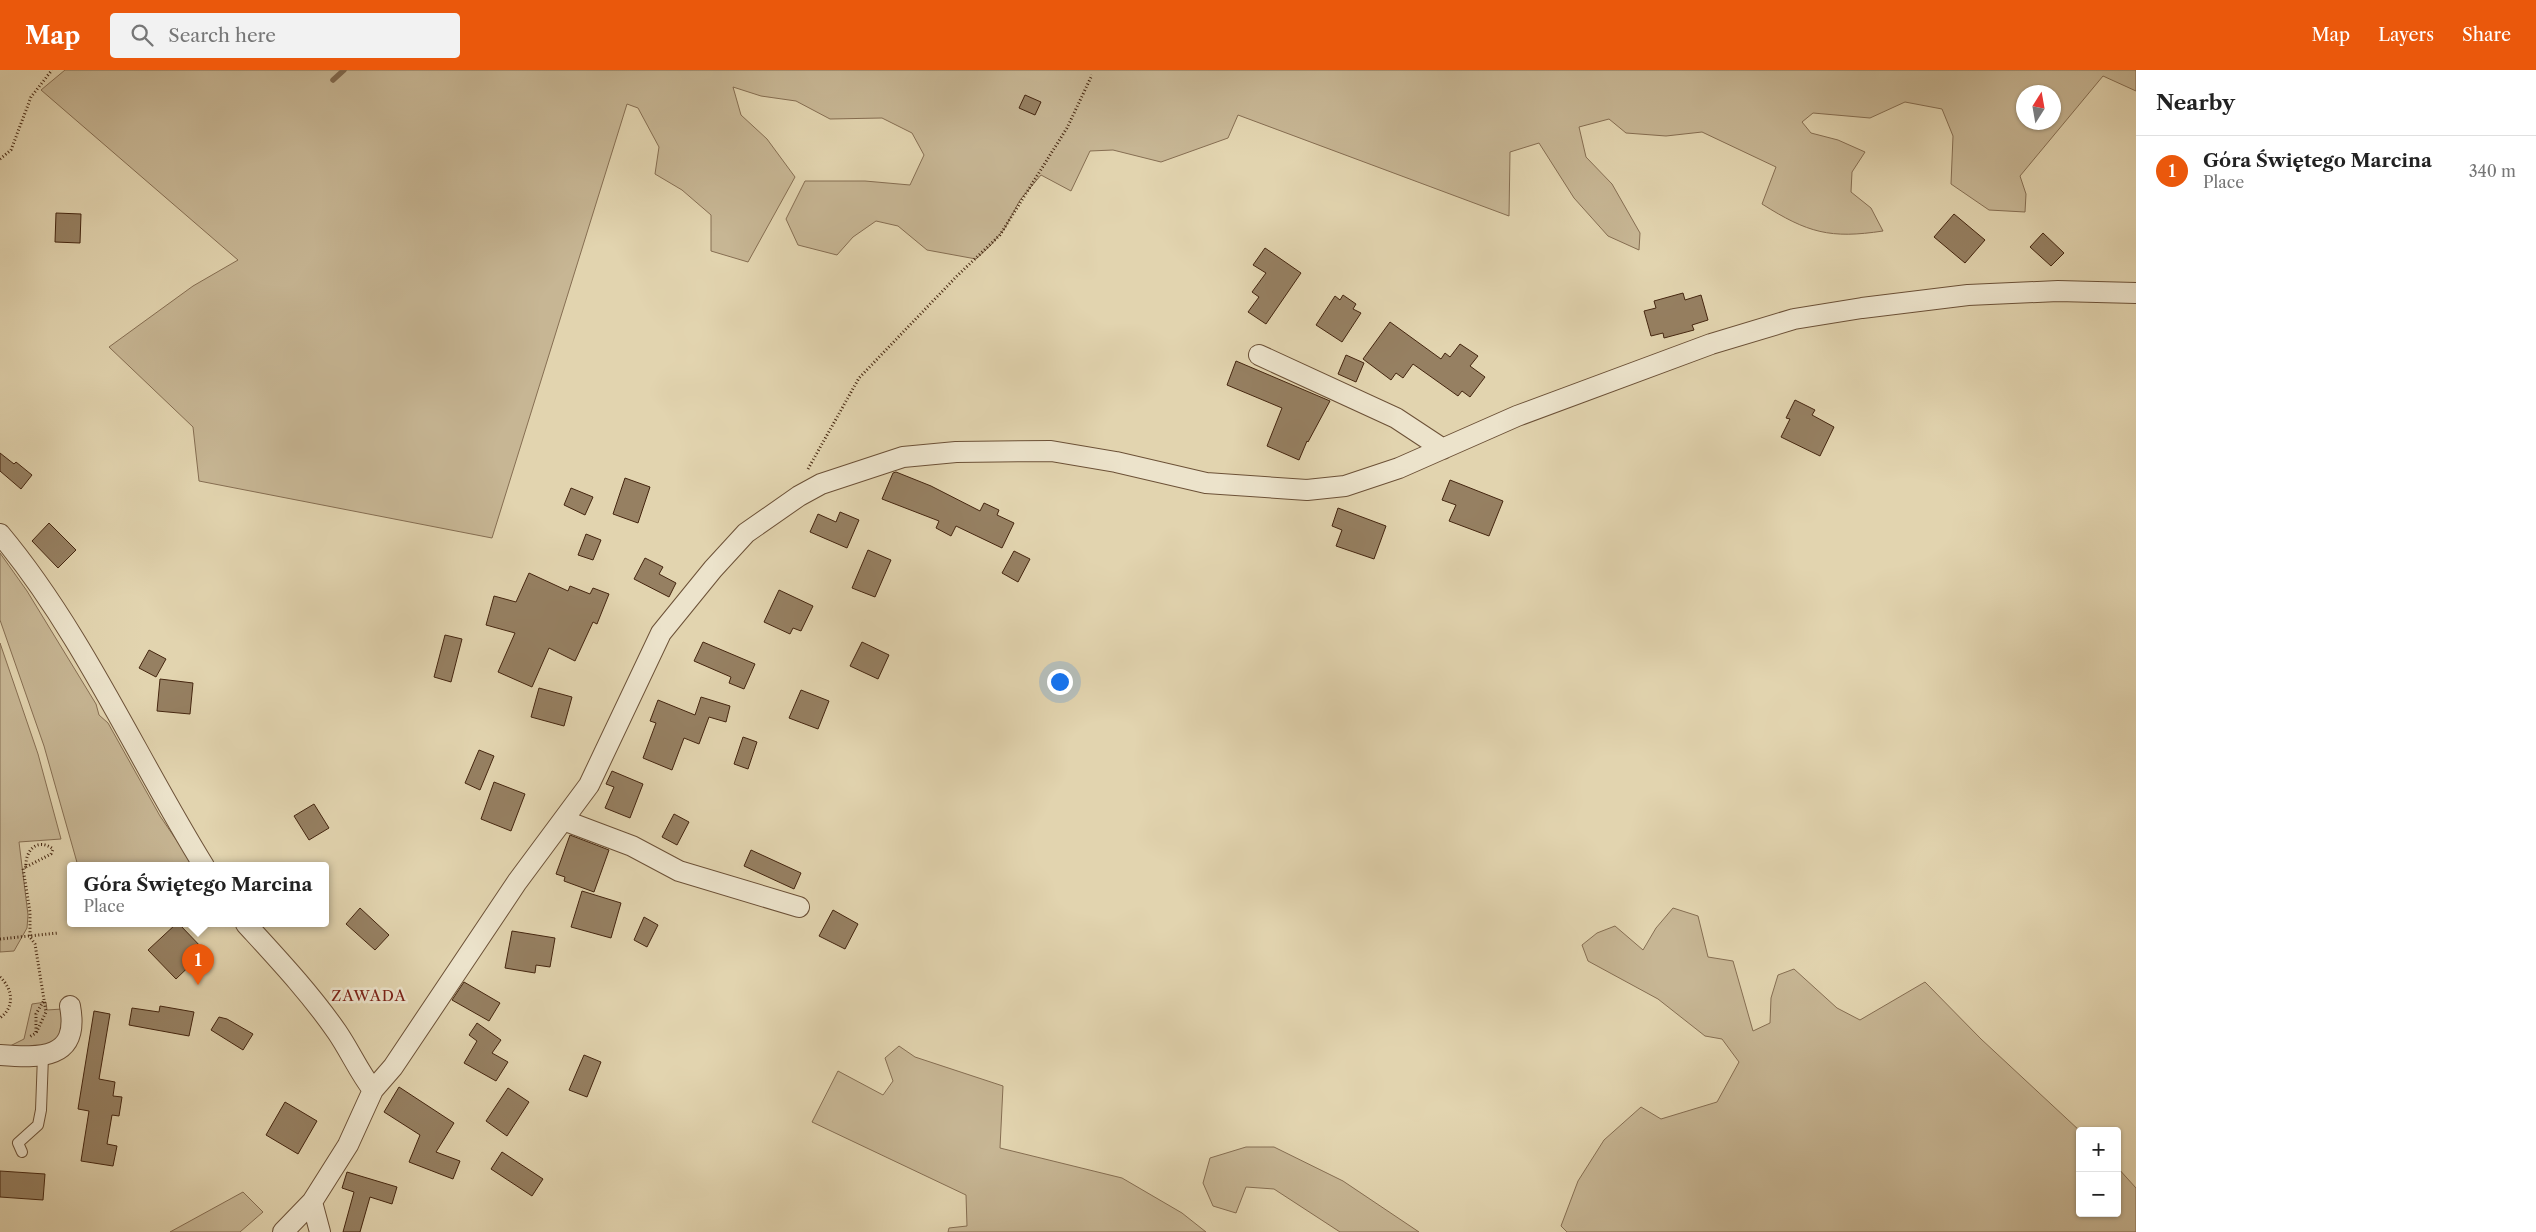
<!DOCTYPE html>
<meta charset="utf-8">
<style>
:root{--surface:#fff;--page:#f2f2f2;--text:#222;--muted:#767676;--line:#e0e0e0;--accent:#ea580c}
body{margin:0;font-family:"Libre Caslon Text",serif;background:var(--page);color:var(--text)}
.controls{position:absolute;right:15px;bottom:15px;display:grid;overflow:hidden;border-radius:5px;box-shadow:0 1px 4px #0004}
.controls button{width:45px;height:45px;display:grid;place-items:center;padding:0;border:0;border-bottom:1px solid var(--line);background:var(--surface);color:var(--text);font:25px sans-serif}
.compass{position:absolute;left:2016px;top:15px;width:45px;height:45px;border-radius:50%;background:var(--surface);box-shadow:0 1px 4px #0004;rotate:11deg}
.you{position:absolute;left:1059px;top:611px;width:18px;height:18px;margin:-12px;border:4px solid #fff;border-radius:50%;background:#1a73e8;box-shadow:0 0 0 8px #1a73e833}
.badge{display:grid;place-items:center;width:32px;height:32px;border-radius:50%;background:var(--accent);color:#fff;font-size:16px;font-weight:700}
.pin{position:absolute;translate:-50% -41px;filter:drop-shadow(0 1px 2px #0008)}
.pin::after{content:'';position:absolute;top:26px;width:18px;height:15px;background:inherit;clip-path:polygon(0 0,100% 0,50% 100%)}
.popup{position:absolute;left:67px;top:792px;width:262px;height:65px;box-sizing:border-box;display:grid;place-content:center;border-radius:5px;background:var(--surface);filter:drop-shadow(0 1px 4px #0005);font-size:16px;white-space:nowrap;color:var(--muted)}
.popup b{font-size:19px;color:var(--text)}
.popup::after{content:'';position:absolute;left:50%;top:100%;margin-left:-10px;border:10px solid transparent;border-top-color:var(--surface)}
.list{margin:0;padding:0;list-style:none}
h2{display:flex;justify-content:space-between;align-items:center;height:65px;margin:0;padding:0 20px;font-size:21px}
h2 small{font-size:16px;font-weight:400;color:var(--muted)}
.list li{display:grid;grid-template-columns:32px 1fr auto;gap:15px;align-items:center;box-sizing:border-box;height:70px;padding:0 20px;border-top:1px solid var(--line)}
.list b{display:block;font-size:19px;white-space:nowrap}
.list p{margin:0;font-size:16px;white-space:nowrap;color:var(--muted)}
.list em{font-size:16px;font-style:normal;color:var(--muted)}
.icon{flex:none;width:28px;height:28px;fill:none;stroke:currentColor;stroke-width:2;stroke-linecap:round;stroke-linejoin:round}
.map{position:relative;flex:none;width:2136px;height:1162px;overflow:hidden}
header{display:flex;align-items:center;gap:30px;box-sizing:border-box;height:70px;padding:0 25px;background:var(--accent);color:#fff}
header strong{font-size:24px}
nav{display:flex;gap:28px;margin-inline-start:auto;font-size:18px}
.search{width:350px;height:45px;background:var(--page);display:flex;align-items:center;gap:12px;box-sizing:border-box;padding:0 18px;border-radius:5px;color:var(--muted);font-size:19px}
main{display:flex}
aside{flex:1;background:var(--surface)}
.map>svg:first-child{display:block}
</style>
<header>
<strong>Map</strong>
<div class="search"><svg class="icon" aria-label="search" viewBox="0 0 24 24"><circle cx="10" cy="10" r="6"/><path d="M15 15l6 6"/></svg>Search here</div>
<nav><a>Map</a><a>Layers</a><a>Share</a></nav>
</header>
<main>
<div class="map">
<svg width="2136" height="1162" viewBox="0 0 2136 1162">
<rect width="100%" height="100%" fill="#e2d4af"/>
<filter id="stains"><feTurbulence type="fractalNoise" baseFrequency=".004" numOctaves="4"/><feColorMatrix values="0 0 0 0 .2 0 0 0 0 .09 0 0 0 0 .02 0 0 0 .5 -.17"/></filter>
<radialGradient id="worn" r=".72"><stop offset=".6" stop-color="#630" stop-opacity="0"/><stop offset="1" stop-color="#630" stop-opacity=".3"/></radialGradient>
<path fill="#c7b694" stroke="#866e52" fill-rule="evenodd" d="M65 0H2136V21L2103 6 2020 106 2026 124 2025 142 1989 140 1951 114 1953 66 1942 39 1905 32 1870 48 1813 43 1802 52 1811 63 1838 70 1865 82 1852 102 1851 122 1871 138 1883 161C1830 169 1808 163 1762 134L1776 97 1702 62 1666 66 1626 63 1609 49 1579 57 1586 87 1612 114 1640 163 1639 180 1608 166 1574 128 1539 73 1510 82 1509 146 1238 45 1228 68 1161 92 1113 80 1090 81 1071 121 1041 105 1020 130 1005 158 991 175 976 189 927 180 898 156 876 151 853 167 837 185 798 175 786 149 805 111H865L910 115 924 85 912 63 882 48 830 49 796 31 761 26 733 17 741 45 767 69 795 107 748 192 711 181V145L682 120 655 104 659 77 638 38 627 34 492 468 199 411 193 357 109 277 193 216 238 190 41 20ZM2024 22H2054V52H2024Z
M0 483 27 521 96 634 99 645 108 653 160 746 194 796H78L44 676 0 550Z
M0 573 38 684 61 769 19 772 28 845 27 858 14 881 0 882Z
M1673 838 1698 846 1708 887 1733 891 1753 961 1770 953 1771 928 1778 905 1794 899 1837 938 1860 950 1925 912 1981 969 2080 1061V1143H2117V1097L2136 1118V1162H1567L1561 1156 1578 1111 1604 1070 1641 1037 1661 1049 1717 1032 1739 992 1722 969 1705 966 1658 929 1588 891 1582 875 1597 863 1615 856 1643 880 1656 858Z
M46 932 47 940 62 939 61 965C45 981 31 980 10 976L24 969 32 934Z
M899 976 915 987 1003 1016 1000 1078 1122 1108 1182 1143 1206 1162H948L949 1158 967 1156 966 1125 812 1052 838 1001 883 1025 893 1011 885 988Z
M1246 1077H1274L1343 1111 1419 1162H1340L1274 1119 1246 1117 1236 1143 1213 1136 1203 1113 1210 1088Z
M243 1122 263 1142 240 1162H170Z"/>
<g fill="none" stroke-linecap="round" stroke-linejoin="round">
<path stroke="#826a4f" stroke-width="5.5" d="M333 10 344 0"/>
</g>
<path fill="#968062" stroke="#44250f" d="M1025 25 1041 32 1035 45 1019 38Z
M56 143 81 144 80 173 55 172Z
M1954 144 1985 170 1965 193 1934 167Z
M2043 163 2064 183 2051 196 2030 177Z
M1265 178 1301 203 1266 254 1248 242 1259 227 1252 222 1266 203 1253 195Z
M1683 223 1685 230 1701 225 1708 250 1692 255 1694 260 1664 268 1663 263 1651 266 1644 241 1656 238 1654 231Z
M1343 225 1356 234 1353 239 1361 243 1342 272 1316 255 1335 226 1340 230Z
M1390 252 1441 289 1445 283 1450 287 1460 274 1478 286 1470 296 1485 307 1470 327 1462 321 1458 326 1413 294 1403 308 1396 303 1391 310 1363 289Z
M1346 285 1364 293 1356 312 1338 304Z
M1236 291 1330 331 1308 372 1307 371 1299 390 1267 376 1282 338 1227 315Z
M1795 330 1815 340 1812 345 1834 357 1820 386 1781 367 1790 349 1786 348Z
M0 383 14 394 16 392 32 405 21 419 0 401Z
M896 402 931 416 980 441 984 433 999 440 997 445 1014 453 1002 478 956 456 951 466 936 458 939 451 882 429 893 403Z
M625 408 650 417 638 453 613 444Z
M1450 410 1503 431 1489 466 1449 451 1456 435 1442 430Z
M571 418 593 427 585 445 564 435Z
M1338 438 1386 456 1374 489 1336 476 1342 460 1332 456Z
M840 442 859 450 847 478 810 462 818 444 836 452Z
M49 453 76 480 58 498 32 471Z
M586 464 601 470 593 490 578 485Z
M868 480 891 490 875 527 852 518Z
M1014 481 1030 489 1018 512 1002 503Z
M645 488 663 497 659 504 676 513 669 527 634 509Z
M529 503 568 521 570 516 590 524 593 518 609 524 597 554 593 552 575 591 549 578 532 617 498 602 515 563 486 555 494 526 516 532Z
M779 520 813 536 801 561 793 558 790 564 764 552Z
M445 565 462 569 451 612 434 607Z
M703 572 755 594 744 619 729 613 731 607 694 591Z
M862 572 889 585 878 609 850 596Z
M149 580 166 589 156 607 139 598Z
M160 609 193 613 190 644 157 641Z
M539 618 572 627 564 656 531 647Z
M801 620 829 631 818 659 789 648Z
M701 627 730 636 726 652 709 647 699 674 684 668 672 700 643 688 656 653 650 651 658 630 695 645Z
M743 667 757 672 748 699 734 694Z
M479 680 494 686 480 720 465 713Z
M612 701 643 714 630 748 605 738 614 717 606 714Z
M494 712 525 724 511 761 481 749Z
M314 734 329 758 309 770 294 746Z
M674 744 689 752 677 775 662 767Z
M570 765 609 780 594 822 564 811 565 807 556 804Z
M751 780 801 803 794 819 744 796Z
M582 821 621 833 611 868 571 857Z
M360 838 389 865 375 880 346 854Z
M833 840 858 854 845 879 819 866Z
M644 847 658 855 647 877 634 870Z
M176 854H179L205 881 176 909 148 880Z
M512 861 555 868 550 897 536 895 535 903 505 898Z
M464 912 500 933 489 951 452 930Z
M160 936 194 942 189 966 129 955 132 938 159 942Z
M94 941 110 944 99 1009 115 1012 113 1026 122 1027 119 1046 112 1045 107 1074 117 1076 113 1096 81 1091 89 1041 78 1039Z
M219 947 227 949 253 964 243 980 211 960Z
M477 953 501 970 492 983 508 992 496 1011 464 993 477 971 469 965Z
M584 985 601 992 587 1027 569 1020Z
M399 1017 454 1053 436 1082 460 1091 453 1109 409 1092 420 1065 384 1042Z
M508 1018 529 1032 507 1066 486 1051Z
M285 1032 317 1051 298 1084 266 1065Z
M502 1082 543 1109 532 1126 491 1099Z
M0 1101 45 1104 43 1130 0 1127Z
M347 1102 397 1117 392 1134 370 1127 360 1162H343L354 1122 342 1118Z"/>
<g fill="none" stroke-linecap="round" stroke-linejoin="round">
<g stroke="#6c5137" stroke-width="12">
<path id="lane" d="M22 1082 18 1073 38 1055 41 1040 43 986"/>
</g>
<g stroke="#6c5137" stroke-width="22">
<path id="street" d="M1259 285 1396 348 1443 379
M0 464C82 562 137 688 204 796
M563 750 632 776 679 801 799 837
M246 854C278 889 310 923 337 962 350 981 359 1002 373 1020
M0 985C40 988 80 990 70 936
M312 1132 320 1162
M283 1162 312 1132 348 1075 373 1020 393 997 517 812 589 715 661 563 713 499 746 463 799 426 821 414 903 387 956 382 1051 381 1116 392 1206 413 1307 420 1345 416 1399 398 1517 346 1711 274 1794 249 1862 238 1968 225 2058 221 2136 223"/>
</g>
<path stroke="#44250f" stroke-width="3" stroke-dasharray="1 2.5" stroke-linecap="butt" d="M0 89 11 80 31 27 52 0
M808 399 859 308 957 206 1000 165 1067 58 1092 5
M26 797 51 784 53 779C37 767 25 781 26 797L23 798 30 842V867L35 874 46 942 36 963 29 967
M0 869 58 863
M0 907C13 919 15 937 0 948
M36 962V944L44 930"/>
<use href="#lane" stroke="#ece3cb" stroke-width="10"/>
<use href="#street" stroke="#ece3cb" stroke-width="20"/>
</g>
<g text-anchor="middle" stroke-width="5" stroke-linejoin="round" paint-order="stroke">
<g font-size="15" letter-spacing="1" fill="#7a1f14" stroke="#ece3cb">
<text x="369" y="931">ZAWADA</text>
</g>
</g>
<rect width="100%" height="100%" filter="url(#stains)"/>
<rect width="100%" height="100%" fill="url(#worn)"/>
</svg>
<div class="controls">
<button>+</button>
<button>−</button>
</div>
<svg class="compass" viewBox="-18 -18 36 36"><path d="M0-13l5 13h-10z" fill="#e53935"/><path d="M0 13l5-13h-10z" fill="#767676"/></svg>
<div class="you"></div>
<div class="pin badge" style="left:198px;top:915px">1</div>
<div class="popup"><b>Góra Świętego Marcina</b>Place</div>
</div>
<aside>
<h2>Nearby<small></small></h2>
<ul class="list">
<li><span class="badge">1</span><div><b>Góra Świętego Marcina</b><p>Place</p></div><em>340 m</em></li>
</ul>
</aside>
</main>
